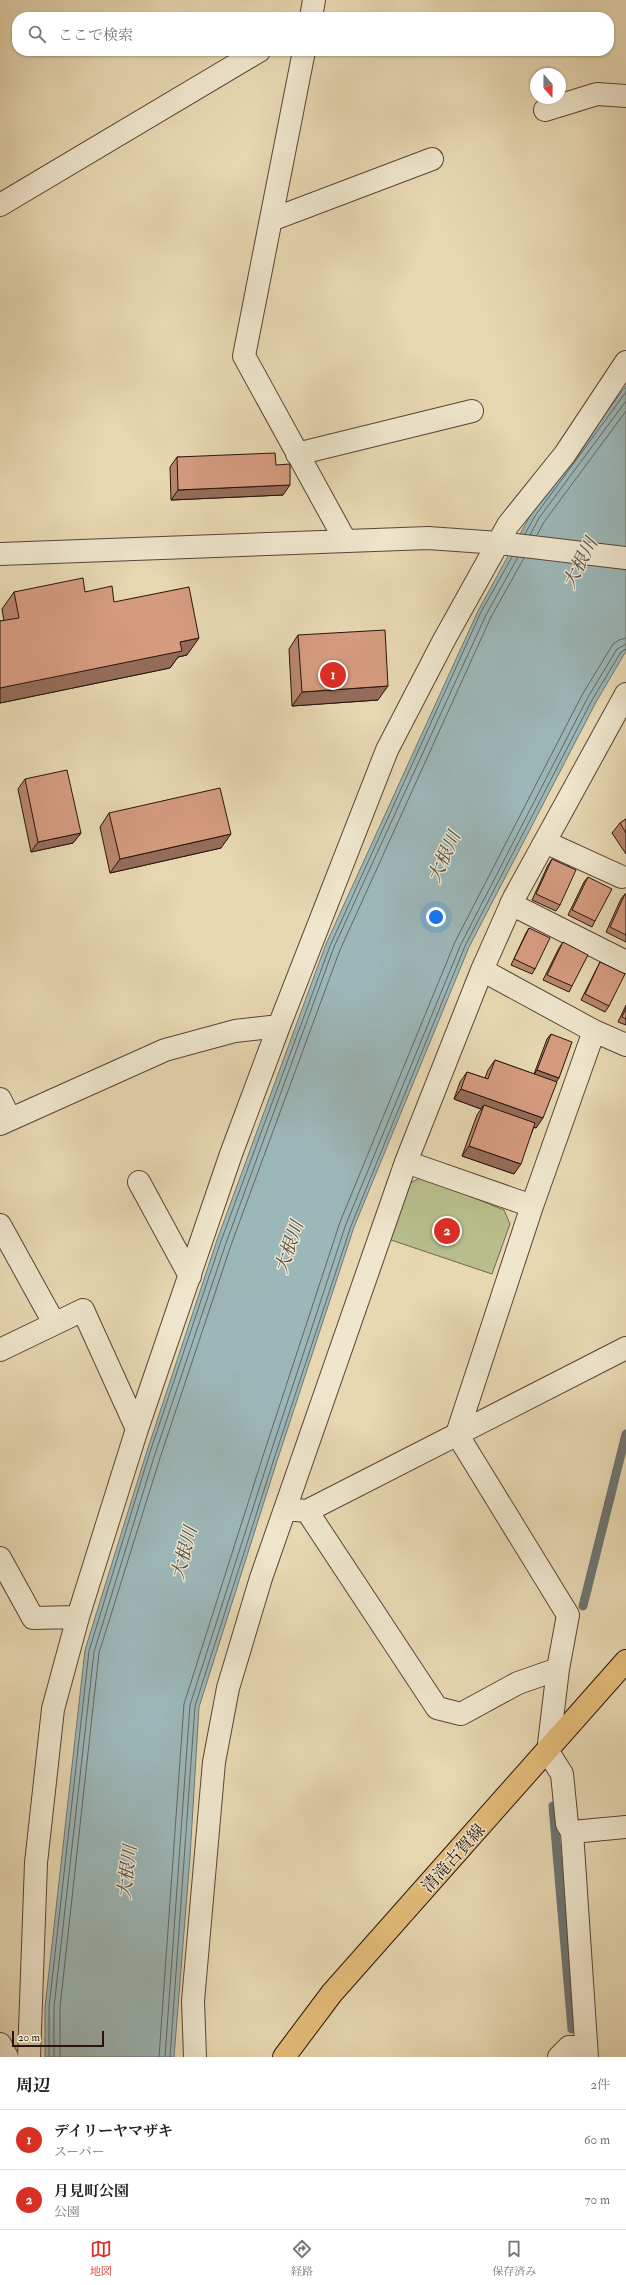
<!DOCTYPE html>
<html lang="ja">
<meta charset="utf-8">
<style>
:root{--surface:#fff;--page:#f6f6f6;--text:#222;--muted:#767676;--line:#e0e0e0;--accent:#d93025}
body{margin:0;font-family:"IM FELL Double Pica","Noto Serif JP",serif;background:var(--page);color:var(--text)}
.compass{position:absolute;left:530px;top:68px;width:36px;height:36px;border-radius:50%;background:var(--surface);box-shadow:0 1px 3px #0004;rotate:160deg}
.scale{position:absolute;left:12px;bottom:10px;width:92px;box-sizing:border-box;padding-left:4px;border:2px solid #28140d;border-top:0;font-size:11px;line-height:14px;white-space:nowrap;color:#28140d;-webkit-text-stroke:3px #efe6cd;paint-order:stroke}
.you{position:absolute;left:436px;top:917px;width:14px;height:14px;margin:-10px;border:3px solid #fff;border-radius:50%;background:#1a73e8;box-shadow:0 0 0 6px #1a73e833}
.badge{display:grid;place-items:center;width:26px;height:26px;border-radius:50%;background:var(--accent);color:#fff;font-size:13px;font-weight:700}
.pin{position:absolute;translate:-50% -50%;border:2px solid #fff;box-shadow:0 1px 4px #0006}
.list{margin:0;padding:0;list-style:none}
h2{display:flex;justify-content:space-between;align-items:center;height:52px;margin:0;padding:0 16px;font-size:17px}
h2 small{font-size:13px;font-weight:400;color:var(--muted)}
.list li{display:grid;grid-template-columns:26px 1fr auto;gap:12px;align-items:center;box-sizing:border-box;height:60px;padding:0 16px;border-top:1px solid var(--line)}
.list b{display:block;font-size:15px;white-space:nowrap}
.list p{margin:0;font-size:13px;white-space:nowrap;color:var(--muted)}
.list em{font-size:13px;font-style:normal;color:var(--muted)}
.icon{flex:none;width:22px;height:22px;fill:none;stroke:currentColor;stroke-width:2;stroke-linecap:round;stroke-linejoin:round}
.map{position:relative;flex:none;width:626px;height:2057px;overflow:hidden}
.search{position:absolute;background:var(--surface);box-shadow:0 1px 3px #0004;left:12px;right:12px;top:12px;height:44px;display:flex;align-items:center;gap:10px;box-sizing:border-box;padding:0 14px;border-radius:16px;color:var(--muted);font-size:15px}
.sheet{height:172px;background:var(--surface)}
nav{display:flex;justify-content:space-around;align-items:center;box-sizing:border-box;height:56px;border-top:1px solid var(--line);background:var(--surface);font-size:11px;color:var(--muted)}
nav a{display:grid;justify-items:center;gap:2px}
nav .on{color:var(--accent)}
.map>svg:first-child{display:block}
</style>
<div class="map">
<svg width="626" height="2057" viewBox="0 0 626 2057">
<rect width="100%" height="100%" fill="#e7d8b2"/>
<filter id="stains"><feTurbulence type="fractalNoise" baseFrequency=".005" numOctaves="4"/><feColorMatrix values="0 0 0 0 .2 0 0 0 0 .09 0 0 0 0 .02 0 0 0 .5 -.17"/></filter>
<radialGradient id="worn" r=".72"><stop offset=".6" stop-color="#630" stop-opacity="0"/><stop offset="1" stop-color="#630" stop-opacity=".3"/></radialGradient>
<path fill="#b7be8b" stroke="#70694c" d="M422 1177 504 1210 510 1224 492 1274 385 1238 406 1185Z"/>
<path fill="#9cb7b8" stroke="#6e7674" d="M626 386V651L596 702 469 947 354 1227 276 1464 199 1707 190 1857 174 2057H45V2007L85 1650 146 1454 217 1240 326 944 478 611 531 514Z"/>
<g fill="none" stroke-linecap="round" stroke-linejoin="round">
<path stroke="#626662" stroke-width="1" d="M525 534 535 516 626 392
M530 535 539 518 626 401
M537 535 544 522 626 411
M49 2057V2007L89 1651 149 1455 221 1241 330 946 481 612 512 557
M54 2057V2007L94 1652 154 1457 226 1243 334 947 486 615 518 557
M60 2057V2007L99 1653 160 1458 231 1245 340 950 491 617 524 558
M159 2057 184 1704 262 1459 340 1222 455 942 582 695 613 644 619 640 626 638
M165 2057 190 1705 268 1461 346 1224 461 944 588 697 617 649 626 644
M170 2057 195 1706 273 1462 351 1226 465 946 592 700 621 652 626 649"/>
<path stroke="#6e7674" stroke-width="9" d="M583 1606 626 1434
M553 1806 572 2029"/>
<g stroke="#584536" stroke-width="24">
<path id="minor" d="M311 17 314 0
M304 51 244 356 345 540
M545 110 597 94 626 96
M0 205 259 51
M271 220 432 159
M297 454 472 411
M0 554 428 538 499 543 626 558
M545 842 622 877
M511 904 626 962
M482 970 594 1031 626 1045
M0 1099 10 1119
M0 1124 165 1050 235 1031 279 1026
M406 1162 532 1206
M139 1182 190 1276
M0 1225 54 1323
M0 1350 83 1310 137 1429
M285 1509 307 1511 437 1708 461 1714 518 1683 558 1669
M307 1511 626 1348
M0 1558 33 1618 78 1617
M572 1832 626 1827
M0 2044 7 2057
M29 2057 36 1863 53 1709 78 1617 137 1429 231 1154 279 1026 387 750 444 640 508 525 565 454 626 362
M195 2057 193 2001 214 1762 228 1688 261 1578 406 1162 482 970 514 898 626 694
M559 2057 569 2047 585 2045
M587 2057 572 1832 567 1824 562 1774 548 1752 558 1669 568 1615 457 1434 532 1206 594 1031"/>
</g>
<g stroke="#28140d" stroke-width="24">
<path id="major" d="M284 2057 332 1993 626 1661"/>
</g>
<use href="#minor" stroke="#efe6cd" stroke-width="22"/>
<use href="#major" stroke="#e4bc79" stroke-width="22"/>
</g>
<path fill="#b7856d" stroke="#28140d" d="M177 457 276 465 283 495 171 500 170 467Z
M14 592H85L114 602 187 655 178 657 170 668 0 703V621H4L2 609Z
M298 635 378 700 292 706 289 649Z
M25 779 81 833 73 843 31 852 18 789Z
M109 813 221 848 110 873 100 827Z
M626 819V854L612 833 620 823Z
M552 859 560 905 556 911 532 900 548 865Z
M588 877 595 921 592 927 568 915 584 882Z
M625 894H626V942L606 932 621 899Z
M529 928 535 969 532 974 511 965 526 933Z
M563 942 572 986 569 992 543 980 559 948Z
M600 962 609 1006 605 1012 581 1000Z
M626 1005V1025L618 1022Z
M551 1034 556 1082 536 1128 534 1127 514 1174 462 1156 477 1115 481 1109 454 1099 460 1082 467 1072 485 1078 488 1070 495 1060 534 1074 547 1039Z"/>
<path fill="#956c59" stroke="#28140d" d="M290 485 283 495 171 500 178 490Z
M199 638 187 655 178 657 170 668 0 703V688L180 642Z
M388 686 378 700 292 706 302 692Z
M81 833 73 843 31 852 38 842Z
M231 834 221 848 110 873 120 859Z
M537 1070 559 1078 555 1084 533 1076Z
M461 1089 543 1118 536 1128 482 1109 484 1105 481 1109 454 1099Z
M469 1146 521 1164 514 1174 462 1156Z"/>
<path fill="#d59b7f" stroke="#28140d" d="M275 453 276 465 290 464V485L178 490 177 457Z
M83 578 85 592 112 586 114 602 189 587 199 638 180 642 182 651 0 688V621L19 618 14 592Z
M385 630 388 686 302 692 298 635Z
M67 770 81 833 38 842 25 779Z
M220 788 231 834 120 859 109 813Z
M626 819V833L620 823Z
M552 859 576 870 560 905 536 894Z
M588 877 612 889 595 921 572 910Z
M625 894H626V935L610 927Z
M529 928 550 938 535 969 514 959Z
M563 942 588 955 572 986 547 975Z
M600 962 625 974 609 1006 585 994Z
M626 1008V1019L622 1017Z
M551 1034 572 1042 559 1078 537 1070Z
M495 1060 557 1082 543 1118 461 1089 467 1072 488 1079Z
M484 1105 535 1123 521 1164 469 1146Z"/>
<g text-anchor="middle" stroke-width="3" stroke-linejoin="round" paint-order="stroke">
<g font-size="17" fill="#28140d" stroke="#efe6cd">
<text transform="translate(453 1858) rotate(-48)" y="6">清滝古賀線</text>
</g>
<g font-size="18" font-style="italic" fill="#514d49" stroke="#efe6cd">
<text transform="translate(580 563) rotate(-63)" y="6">大根川</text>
<text transform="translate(444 857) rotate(-66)" y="6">大根川</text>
<text transform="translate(289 1247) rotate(-71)" y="6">大根川</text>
<text transform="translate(184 1553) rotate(-75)" y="6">大根川</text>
<text transform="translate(127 1872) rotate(-83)" y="6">大根川</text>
</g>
</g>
<rect width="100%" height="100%" filter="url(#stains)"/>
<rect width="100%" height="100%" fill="url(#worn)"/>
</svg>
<svg class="compass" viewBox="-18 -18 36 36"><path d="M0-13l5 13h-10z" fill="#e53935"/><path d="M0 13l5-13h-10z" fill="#767676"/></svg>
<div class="scale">20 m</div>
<div class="you"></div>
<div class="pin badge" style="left:333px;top:675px">1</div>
<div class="pin badge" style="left:447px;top:1231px">2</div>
<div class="search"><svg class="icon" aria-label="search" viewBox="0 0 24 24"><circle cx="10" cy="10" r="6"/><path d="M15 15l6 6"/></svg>ここで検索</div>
</div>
<section class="sheet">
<h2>周辺<small>2件</small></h2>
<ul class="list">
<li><span class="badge">1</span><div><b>デイリーヤマザキ</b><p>スーパー</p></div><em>60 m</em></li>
<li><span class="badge">2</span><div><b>月見町公園</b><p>公園</p></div><em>70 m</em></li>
</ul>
</section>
<nav>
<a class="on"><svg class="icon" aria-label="map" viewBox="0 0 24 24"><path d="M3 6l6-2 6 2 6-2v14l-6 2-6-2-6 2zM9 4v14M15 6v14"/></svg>地図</a>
<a><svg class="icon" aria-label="directions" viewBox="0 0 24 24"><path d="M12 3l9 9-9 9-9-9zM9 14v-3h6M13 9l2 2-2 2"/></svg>経路</a>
<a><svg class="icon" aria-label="saved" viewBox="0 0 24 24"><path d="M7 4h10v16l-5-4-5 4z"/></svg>保存済み</a>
</nav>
